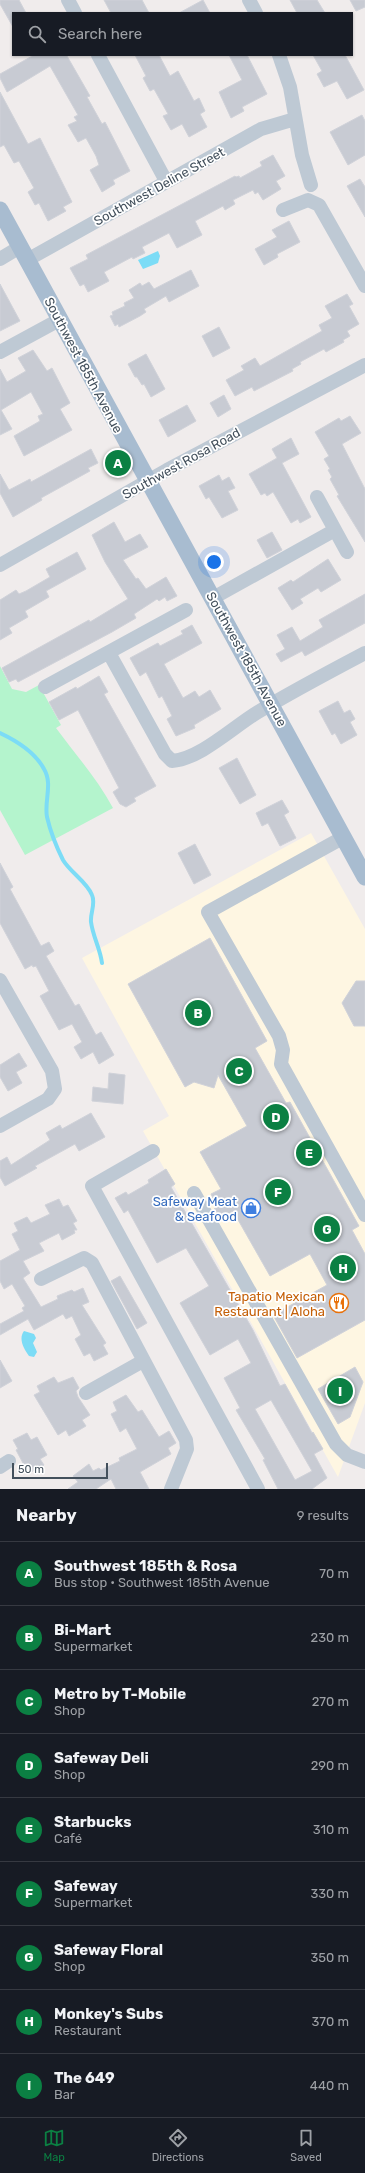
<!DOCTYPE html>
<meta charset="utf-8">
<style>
:root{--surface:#171b24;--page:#20242c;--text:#f1f3f6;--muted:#9ea1a6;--line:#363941;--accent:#0b8043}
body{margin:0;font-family:Rubik,sans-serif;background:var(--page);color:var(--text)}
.scale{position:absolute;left:12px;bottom:10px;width:96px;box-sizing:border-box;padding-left:4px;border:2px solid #43505c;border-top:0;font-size:11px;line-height:14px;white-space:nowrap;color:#43505c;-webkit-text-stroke:3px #fff;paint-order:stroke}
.you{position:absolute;left:214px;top:562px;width:14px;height:14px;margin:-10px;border:3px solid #fff;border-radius:50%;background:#1a73e8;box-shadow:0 0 0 6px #1a73e833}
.badge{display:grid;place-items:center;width:26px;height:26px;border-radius:50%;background:var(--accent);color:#fff;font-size:13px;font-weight:700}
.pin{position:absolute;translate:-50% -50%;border:2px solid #fff;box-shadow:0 1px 4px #0006}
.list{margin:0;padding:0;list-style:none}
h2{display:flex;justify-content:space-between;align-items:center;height:52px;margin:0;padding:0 16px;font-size:17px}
h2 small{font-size:13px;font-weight:400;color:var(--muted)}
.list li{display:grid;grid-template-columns:26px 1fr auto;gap:12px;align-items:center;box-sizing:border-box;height:64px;padding:0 16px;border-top:1px solid var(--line)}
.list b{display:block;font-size:15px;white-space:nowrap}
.list p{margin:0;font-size:13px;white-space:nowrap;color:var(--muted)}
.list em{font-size:13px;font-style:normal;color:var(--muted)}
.icon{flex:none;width:22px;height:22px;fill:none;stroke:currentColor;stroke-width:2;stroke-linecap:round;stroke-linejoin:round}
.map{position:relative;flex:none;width:365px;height:1489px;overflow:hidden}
.search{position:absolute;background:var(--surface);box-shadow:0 1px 3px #0004;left:12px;right:12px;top:12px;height:44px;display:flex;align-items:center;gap:10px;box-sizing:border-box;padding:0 14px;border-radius:0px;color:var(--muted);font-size:15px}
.sheet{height:628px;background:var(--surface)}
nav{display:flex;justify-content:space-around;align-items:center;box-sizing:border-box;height:56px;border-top:1px solid var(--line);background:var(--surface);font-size:11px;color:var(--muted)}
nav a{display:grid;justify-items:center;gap:2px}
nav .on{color:var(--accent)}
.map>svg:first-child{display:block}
</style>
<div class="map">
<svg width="365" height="1489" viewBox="0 0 365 1489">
<rect width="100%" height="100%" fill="#f0ecec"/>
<path fill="#fef6e2" d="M311 833 365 929V1403L338 1477 143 1131 169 1116 82 958Z"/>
<path fill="#b4f4cd" d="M0 666 12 689 26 692 39 685 61 725 56 728C76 755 98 780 113 808L25 855 0 810Z"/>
<path fill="#7cdcf6" d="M158 251 160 256 158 263 143 269 138 260Z
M24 1331 34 1334 36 1338 33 1343 37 1352 34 1357 29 1356C24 1349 18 1339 24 1331Z"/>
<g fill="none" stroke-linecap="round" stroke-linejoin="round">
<path stroke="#7cdcf6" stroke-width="4" d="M0 733C17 741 35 752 44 769 53 784 44 801 47 817 50 830 57 848 63 860 70 872 87 882 92 895 96 904 90 913 91 922 93 937 100 948 102 963"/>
</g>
<path fill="#c8cbd3" stroke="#d0d2d9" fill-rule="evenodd" d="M0 0H19L26 13H13V27L0 4Z
M104 0H142L149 13H111Z
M203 0 210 13H179Z
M290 0H317L325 13H297Z
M350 0H365V7L356 11Z
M34 55H69L67 56 90 96 87 97 102 124 105 122 130 171 113 180 115 184 102 192 90 170 99 165 96 156 86 138 78 142 68 125 77 121 74 117 78 115 50 66 7 92 0 78V74Z
M135 55H159L170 76 178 71 194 101 199 98 205 111 200 114 207 127 189 137 182 124 171 130 163 116 168 114 154 89 150 91 143 78 146 76Z
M229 55H247L267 94 242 107 244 111 231 118 219 92 242 80Z
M313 55H345L364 90 347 99 337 81 324 87 317 74 322 71Z
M0 92 28 144 40 138 72 202 63 207 66 211 48 221 39 203 35 205 28 192 34 188 19 161 14 163 4 145 0 147Z
M362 115 365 121V155L348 165 330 132Z
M273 155 285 176 276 181 281 189 263 200 258 192 255 194 253 190 233 200 235 204 225 210 223 206 195 221 202 235 177 248 169 233 142 247 145 253 133 259 132 257 104 272 109 281 88 292 84 284 80 286 70 268 88 259 86 255 235 176 236 177 239 176 240 178 262 166 260 162Z
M360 179 365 187V217L347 186Z
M289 221 300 242 277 254 278 257 264 265 255 249 277 237 272 230Z
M191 270 199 286 169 302 166 296 144 309 146 312 140 316 119 327 118 324 115 326 110 316 113 315 112 312 125 306 124 303 134 298 129 290 140 283 142 286 149 282 154 289Z
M0 284 20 321 0 331Z
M347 294 353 304 349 306 359 324 347 331 350 336 343 340 344 342 326 352 324 349 300 362 301 364 292 369 293 371 254 391 252 387 235 396 226 380 244 370 241 366 255 358 260 366 322 331 319 325 332 318 325 306Z
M219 327 230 348 213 357 202 336Z
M33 350 47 371 52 368 70 403 60 409 72 430 24 456 14 436 40 421 38 416 43 414 31 392 1 410 12 429 0 435V369L7 382 26 371 18 358Z
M146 354 165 389 151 397 144 384 142 385 137 377H135L128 364Z
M224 395 231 409 218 417 210 403Z
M187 405 196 421 168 437 159 420Z
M350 416 361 433 342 444 365 489V542L337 496 339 495 330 479 332 477 328 470 330 469 324 459 329 456 315 432 339 418 341 421Z
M291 438 299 454 282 463 311 517 300 523 298 519 291 523 273 492 267 496 265 493 261 495 249 474 277 458 272 449Z
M91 449 98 463 88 468 90 471 41 498 42 500 13 517 0 493V474L9 490 30 479 31 482Z
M219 475 222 481 229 477 235 488 228 491 238 510 222 518 209 497 206 499 199 486Z
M114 522 125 542 140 534 148 547 123 560 136 579 138 578 146 589 166 577 177 596 167 601 165 597 159 601 157 599 134 614 136 618 112 632 18 682 16 679 9 682 2 668 89 620 90 622 128 599 105 562 92 535Z
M272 532 282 550 267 558 257 540Z
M77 552 86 569 46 591 49 597 25 611 28 617 9 628 12 633 0 640V600L16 590 19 594 26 591 50 577 46 569Z
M328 559 341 580 321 592 318 588 300 599 303 603 292 610 278 588 291 580 293 582Z
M365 594V623L305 656 302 651 281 662 276 654 285 649 277 635 292 627 300 641 323 627 319 620Z
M192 625 202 643 164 664 183 698 195 691 199 697 210 690 221 709 194 725 195 728 176 736 167 719 172 716 162 696 159 698 146 672 140 676 130 658 158 643 160 646 183 634 181 631Z
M99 676 108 692 104 694 156 786 134 798 136 801 126 807 120 804 113 792 119 788 78 710 59 720 49 702 76 687 77 689Z
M338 701 344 713 350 710 355 719 350 722 357 735 341 744 335 733 332 735 319 711Z
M237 758 256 795 240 804 219 768Z
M282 800 289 812 284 815 296 838 280 846 268 823 262 826 256 813Z
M195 844 211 875 194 884 178 853Z
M0 863 13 887 10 889 41 946 49 942 54 951 46 956 75 1006 79 1004 96 1035 101 1032 114 1055 99 1064 93 1052 81 1059 74 1047 82 1042 72 1024 59 1030 40 996 49 991 36 966 33 967 32 965 25 969 0 923Z
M210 938 267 1041 255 1048 286 1103 290 1102 359 1226 352 1230 365 1254V1320L297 1358 273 1315 327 1285 310 1254 270 1276 233 1211 220 1219 214 1209 217 1207 211 1194 221 1189 200 1152 247 1126 218 1075 214 1088 194 1082 185 1087 128 984Z
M356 981H365V1026H354L342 1003Z
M19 1053 27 1066 16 1072 22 1083 8 1091 0 1077V1065Z
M109 1073 125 1075 123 1104 92 1101 93 1087 108 1089Z
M91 1113 105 1137 79 1151 75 1144 35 1166 37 1168 5 1186 0 1177V1161L7 1157 11 1165 50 1140 46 1133 60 1125 62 1129Z
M166 1169 175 1184 171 1187 253 1330 280 1386 285 1384 312 1433 313 1432 323 1449 314 1454 327 1478 312 1489H278L263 1460 265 1459 236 1410 240 1408 224 1378 251 1363 238 1339 210 1355 180 1303 209 1286 186 1248 157 1263 128 1210 124 1213 115 1198 126 1192 128 1195 149 1183 148 1180ZM271 1400 312 1471 295 1480 255 1409Z
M59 1199 63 1207 68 1205 77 1221 73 1223 77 1230H74L75 1233 62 1240 59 1233 39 1243 44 1251 23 1261 30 1273 23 1278 41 1307 58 1299 57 1296 72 1290 74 1292 83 1288 89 1302 82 1305 106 1343 103 1345 108 1354 94 1361 90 1353 84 1356 75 1339 81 1335 72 1316 66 1319 63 1314 34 1330 28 1319 0 1335V1324L24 1311 22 1308 25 1306 12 1284 4 1289 0 1281V1261L20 1250 12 1234 18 1231 14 1223 27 1217 31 1223 50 1214 45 1205Z
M120 1276 147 1323 137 1329 111 1281Z
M0 1360 12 1381 0 1388Z
M355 1367 363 1382 350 1417 338 1424 318 1389Z
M54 1377 58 1383 73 1377 79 1388 76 1391 78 1397 90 1415 82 1420 86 1426 69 1436 66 1430 58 1435 34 1395 40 1392 37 1386Z
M126 1395 138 1412 142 1410 159 1437 169 1431 176 1443 168 1448 171 1454 140 1472 149 1489H116L111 1479 96 1489H68L78 1482 73 1476 89 1464 93 1471 99 1468 101 1470 120 1461 119 1458 137 1449 126 1428 120 1432 111 1414 117 1411 113 1402Z
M27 1433 31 1440 37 1437 47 1455 40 1459 44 1465 31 1472 26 1463 24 1465 16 1450 18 1449 13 1440Z"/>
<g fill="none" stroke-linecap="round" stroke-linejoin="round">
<path stroke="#bec9d4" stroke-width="14" d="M68 0 75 13
M249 0 256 13
M98 55 166 181
M279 55 290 87 302 155 311 185
M283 210 308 200 319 205 365 286
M0 259 20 247
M27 260 261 129 295 119
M0 352 59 320
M317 497 347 552
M0 565 167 470 365 365
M213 598 335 530
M109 653 165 754 172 761C200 759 233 727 258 712 293 691 329 672 365 653
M45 687 186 610
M344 837 208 912 279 1036 283 1050 281 1064 365 1215
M0 980 52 1071 55 1089 48 1099 0 1126
M153 1151 92 1186 258 1489
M194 1193 336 1444 347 1455 365 1462
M41 1279 84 1258 92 1263 186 1440 187 1449 171 1489
M86 1393 143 1361
M0 1467 9 1461"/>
<path stroke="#a8bcd0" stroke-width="17" d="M0 210C121 433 244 654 365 877"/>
</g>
<defs>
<g id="shop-ring" transform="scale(1)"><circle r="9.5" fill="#fff" stroke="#3f7fe0" stroke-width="1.5"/><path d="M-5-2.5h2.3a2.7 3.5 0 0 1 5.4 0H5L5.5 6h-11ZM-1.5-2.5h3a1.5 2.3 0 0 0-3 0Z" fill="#3f7fe0"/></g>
<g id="restaurant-ring" transform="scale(1)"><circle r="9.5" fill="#fff" stroke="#e8710a" stroke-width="1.5"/><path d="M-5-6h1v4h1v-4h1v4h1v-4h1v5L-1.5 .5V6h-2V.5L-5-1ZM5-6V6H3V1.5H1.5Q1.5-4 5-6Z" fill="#e8710a"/></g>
</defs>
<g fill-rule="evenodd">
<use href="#shop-ring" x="251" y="1208"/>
<use href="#restaurant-ring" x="339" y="1303"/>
</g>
<g text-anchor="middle" stroke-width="3.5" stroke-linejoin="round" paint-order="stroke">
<g font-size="13" fill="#43505c" stroke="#fff">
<text transform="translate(159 186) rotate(-29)" y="5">Southwest Deline Street</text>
<text transform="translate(84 365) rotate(62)" y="5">Southwest 185th Avenue</text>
<text transform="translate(181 463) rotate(-29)" y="5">Southwest Rosa Road</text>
<text transform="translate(247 659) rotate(61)" y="5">Southwest 185th Avenue</text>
</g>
<g font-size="13" fill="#366cbe" stroke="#fff" text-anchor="end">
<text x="237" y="1206">Safeway Meat<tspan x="237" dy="15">&amp; Seafood</tspan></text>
</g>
<g font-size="13" fill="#c56008" stroke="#fff" text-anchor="end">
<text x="325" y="1301">Tapatio Mexican<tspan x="325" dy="15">Restaurant | Aloha</tspan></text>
</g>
</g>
</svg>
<div class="scale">50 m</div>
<div class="you"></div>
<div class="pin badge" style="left:118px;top:463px">A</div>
<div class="pin badge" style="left:198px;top:1013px">B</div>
<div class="pin badge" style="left:239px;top:1071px">C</div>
<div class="pin badge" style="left:276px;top:1117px">D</div>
<div class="pin badge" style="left:309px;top:1153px">E</div>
<div class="pin badge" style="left:278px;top:1192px">F</div>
<div class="pin badge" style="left:327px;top:1229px">G</div>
<div class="pin badge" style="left:343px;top:1268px">H</div>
<div class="pin badge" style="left:340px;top:1391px">I</div>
<div class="search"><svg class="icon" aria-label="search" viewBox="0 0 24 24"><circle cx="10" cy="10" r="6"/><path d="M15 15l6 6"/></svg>Search here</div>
</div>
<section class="sheet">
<h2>Nearby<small>9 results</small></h2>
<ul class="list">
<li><span class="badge">A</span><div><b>Southwest 185th &amp; Rosa</b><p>Bus stop · Southwest 185th Avenue</p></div><em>70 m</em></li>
<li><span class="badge">B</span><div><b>Bi-Mart</b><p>Supermarket</p></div><em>230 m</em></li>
<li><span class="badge">C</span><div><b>Metro by T-Mobile</b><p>Shop</p></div><em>270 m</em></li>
<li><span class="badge">D</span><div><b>Safeway Deli</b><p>Shop</p></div><em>290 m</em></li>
<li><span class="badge">E</span><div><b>Starbucks</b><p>Café</p></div><em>310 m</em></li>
<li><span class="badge">F</span><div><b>Safeway</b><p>Supermarket</p></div><em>330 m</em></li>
<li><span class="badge">G</span><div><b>Safeway Floral</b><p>Shop</p></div><em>350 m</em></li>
<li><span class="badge">H</span><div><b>Monkey's Subs</b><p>Restaurant</p></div><em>370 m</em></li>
<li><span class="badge">I</span><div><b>The 649</b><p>Bar</p></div><em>440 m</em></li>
</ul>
</section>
<nav>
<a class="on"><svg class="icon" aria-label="map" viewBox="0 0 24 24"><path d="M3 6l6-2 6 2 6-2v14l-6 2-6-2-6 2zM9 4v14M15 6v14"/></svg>Map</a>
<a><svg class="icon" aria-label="directions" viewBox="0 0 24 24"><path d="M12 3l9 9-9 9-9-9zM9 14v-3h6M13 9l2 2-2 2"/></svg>Directions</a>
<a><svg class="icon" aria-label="saved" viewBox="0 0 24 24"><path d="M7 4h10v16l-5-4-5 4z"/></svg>Saved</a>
</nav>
